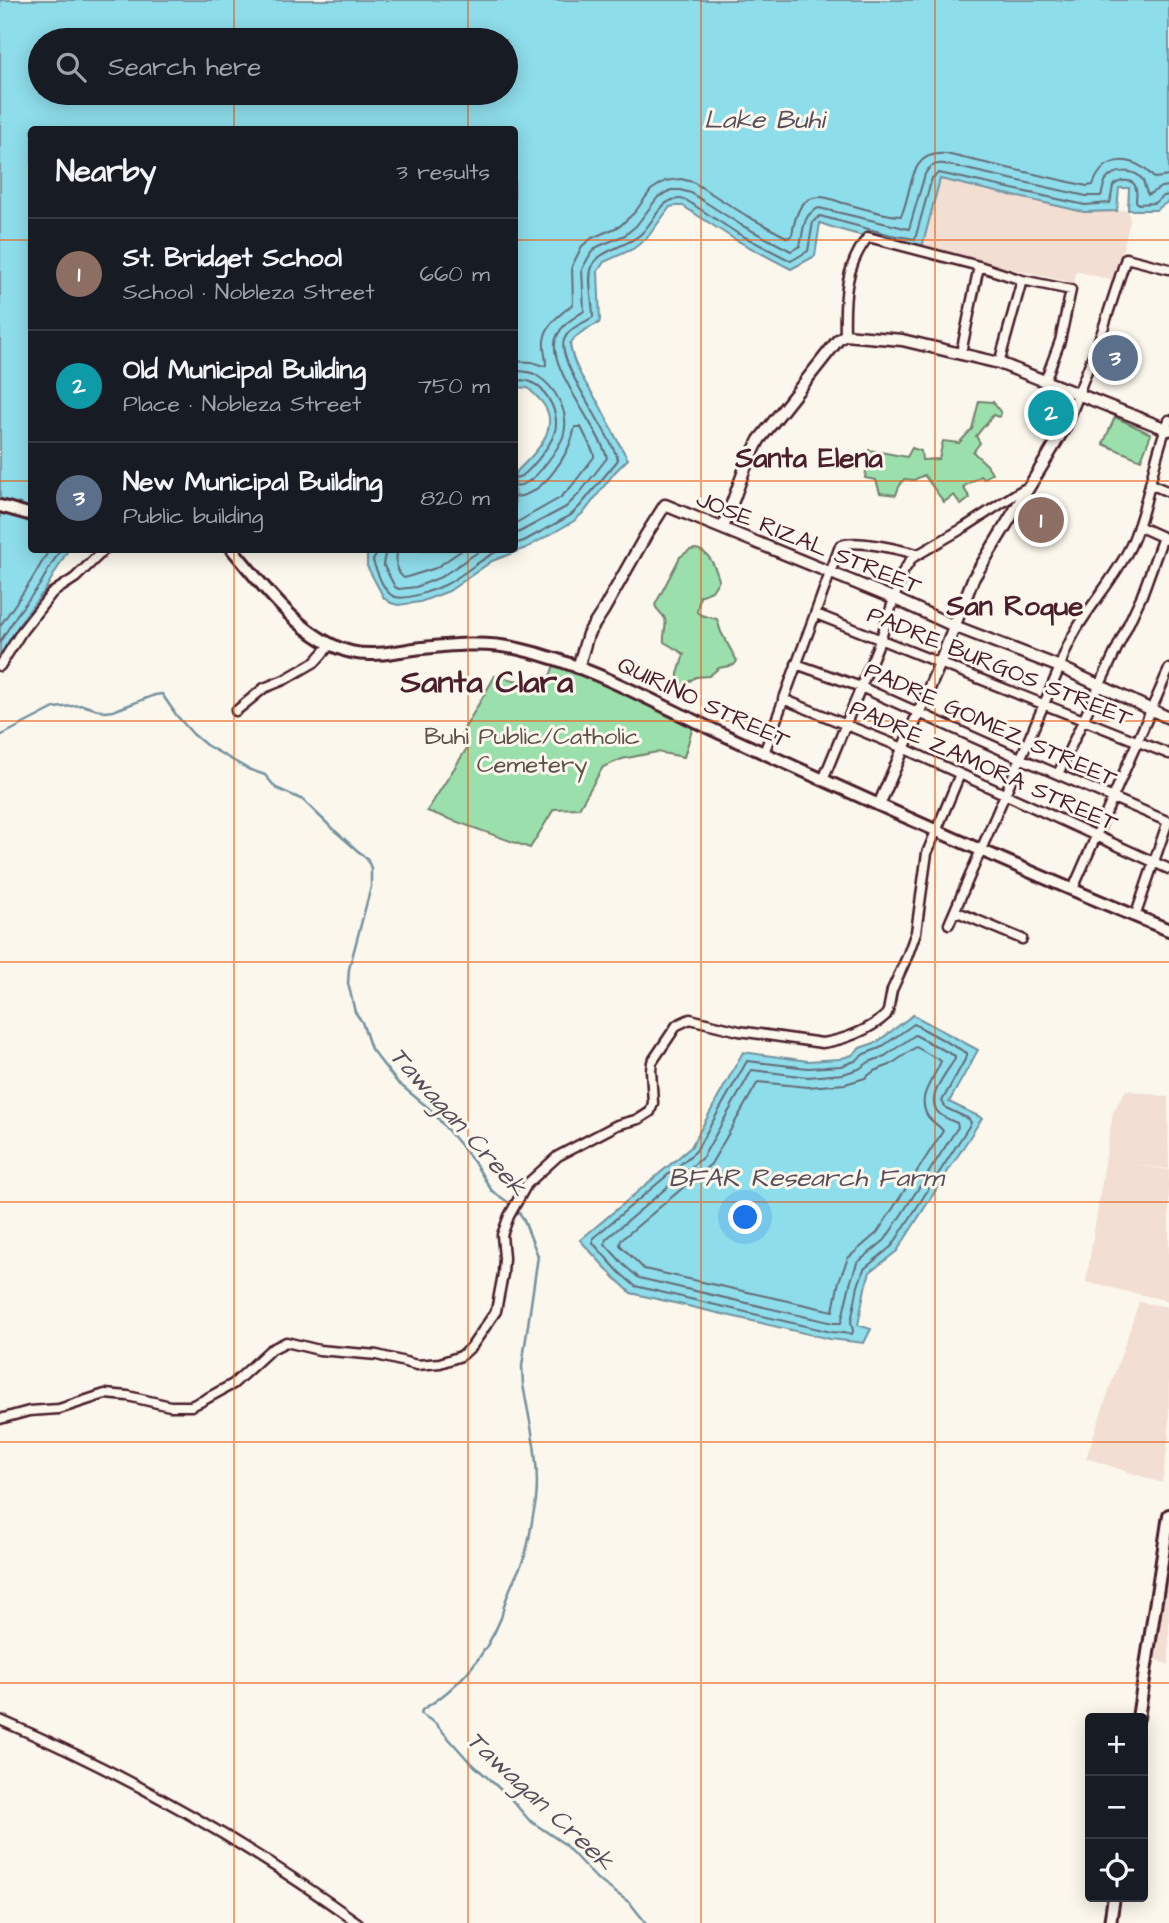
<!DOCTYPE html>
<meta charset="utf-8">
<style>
:root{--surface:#171b24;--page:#20242c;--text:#f1f3f6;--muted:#9ea1a6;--line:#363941;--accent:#2563eb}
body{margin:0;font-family:"Architects Daughter",sans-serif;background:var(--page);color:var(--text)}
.controls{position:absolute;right:21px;bottom:21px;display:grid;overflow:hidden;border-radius:7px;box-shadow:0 4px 18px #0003}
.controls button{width:63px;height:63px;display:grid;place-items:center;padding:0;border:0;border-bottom:2px solid var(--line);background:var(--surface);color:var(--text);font:35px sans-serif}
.you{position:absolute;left:746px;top:1218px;width:24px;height:24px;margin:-18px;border:5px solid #fff;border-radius:50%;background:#1a73e8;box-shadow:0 0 0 10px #1a73e833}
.badge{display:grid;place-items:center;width:46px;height:46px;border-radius:50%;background:var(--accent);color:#fff;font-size:23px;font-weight:700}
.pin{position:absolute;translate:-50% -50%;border:4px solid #fff;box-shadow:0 2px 7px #0006}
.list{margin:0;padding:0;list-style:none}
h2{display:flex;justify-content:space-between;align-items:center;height:91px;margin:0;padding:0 28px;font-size:30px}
h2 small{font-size:23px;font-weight:400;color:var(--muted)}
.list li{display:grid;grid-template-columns:46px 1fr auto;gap:21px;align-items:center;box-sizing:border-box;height:112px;padding:0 28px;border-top:2px solid var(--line)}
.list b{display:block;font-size:26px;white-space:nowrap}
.list p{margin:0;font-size:23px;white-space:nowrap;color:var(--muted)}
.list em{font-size:23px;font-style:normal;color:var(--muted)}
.icon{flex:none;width:38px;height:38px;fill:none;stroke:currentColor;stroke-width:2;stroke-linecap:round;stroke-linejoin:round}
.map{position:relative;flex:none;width:1169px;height:1923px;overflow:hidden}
.search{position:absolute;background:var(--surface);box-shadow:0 4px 18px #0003;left:28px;top:28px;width:490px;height:77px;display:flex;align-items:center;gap:18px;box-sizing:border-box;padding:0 24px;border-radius:38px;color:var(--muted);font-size:26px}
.panel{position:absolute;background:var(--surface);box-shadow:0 4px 18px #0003;left:28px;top:126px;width:490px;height:427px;border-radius:7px}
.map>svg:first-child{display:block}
</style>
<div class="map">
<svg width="1169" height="1923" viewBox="0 0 1169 1923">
<rect width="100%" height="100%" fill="#fbf7ec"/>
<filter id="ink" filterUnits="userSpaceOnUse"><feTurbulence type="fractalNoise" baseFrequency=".0143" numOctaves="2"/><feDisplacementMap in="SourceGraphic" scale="14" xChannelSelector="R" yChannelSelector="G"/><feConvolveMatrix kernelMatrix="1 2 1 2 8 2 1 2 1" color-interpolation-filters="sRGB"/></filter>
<g filter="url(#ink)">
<path fill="#f2ded3" d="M939 179 1084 212 1128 210 1130 221 1115 281 1076 271 1074 283 916 247H922Z
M1126 1090 1168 1097 1169 1169 1129 1164 1169 1170V1301L1086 1282 1113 1112Z
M1139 1302 1169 1307V1436L1162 1483 1086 1458Z
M1166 1560 1169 1561V1665L1153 1658Z"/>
<path fill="#9be0ac" stroke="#72806c" stroke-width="2" d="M979 401 993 402 1001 413 999 417 993 415 976 436 980 443 973 452 987 465 992 473 984 479 981 476 963 487 970 498 961 505 954 495 944 502 924 475 914 480 904 479 899 487 896 495 880 493 876 480 865 478 869 450 907 457 912 448 921 451 922 460 939 459 943 441 959 443 972 429Z
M1115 417 1151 434 1141 460 1103 444Z
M696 549C709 551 716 569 719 580L712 591 700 596 697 612 701 615 717 619 721 632 737 661 734 665 719 668 709 676 696 677 682 686 678 683V674L684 654 664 642C663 635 667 625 665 619 662 612 657 612 655 605L680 557 690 550Z
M554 665 630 694 694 723 684 757 657 752 622 759 603 767 579 808 554 809 530 848 427 811 469 745 460 736 495 676 546 687Z"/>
<path fill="#8eddea" stroke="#73919e" stroke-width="2" fill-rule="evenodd" d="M0 0H1169V201L1156 210H1128L1129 188H1119L1117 211 1084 212 940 179 922 247C888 241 852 235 820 223L815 256 791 269 734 239 683 206H675L670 207 647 238 633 249 604 262 598 271 600 320 599 323C587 329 578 332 570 344 573 367 587 385 599 404 609 422 617 442 628 459L615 472 585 511 574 521 526 548 492 561 449 591 420 602 398 605 391 603 384 598 367 566V555L379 550H514L515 473C532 457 561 430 544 405 540 399 533 393 528 388L515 387 514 130H32V550H68L45 590 24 617 0 656ZM40 40H506V93H40Z
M913 1015 978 1050 949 1102 982 1118 897 1251 870 1272 865 1288 858 1325 871 1329 864 1343 830 1339 631 1293 614 1277 580 1240 691 1147 743 1052 808 1061 839 1059 852 1055 860 1048 877 1042Z"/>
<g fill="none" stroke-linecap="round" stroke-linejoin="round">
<path stroke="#656b77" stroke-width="2" d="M514 361 532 362 543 366 546 365C546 357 543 349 544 341 546 323 561 314 573 304L572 266 582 246 592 238 620 226 635 212 651 190 665 181 681 179 693 182 747 216 788 238 792 235C795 216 800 192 827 198 832 199 837 201 843 203 859 207 886 216 901 216 913 192 907 150 946 154L1087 186 1093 185C1104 153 1135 155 1154 178L1169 176
M514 371C521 371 530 371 536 375 556 387 571 414 563 437 559 447 552 456 545 465 537 475 528 486 514 486
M514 380C519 380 526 380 531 382 548 390 561 416 554 434 551 444 543 453 536 462 530 469 524 477 514 478
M514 497C544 496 570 453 575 427H581L594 454V457L571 487 560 498 514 524
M514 535 566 507 579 494 607 458C600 428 543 363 557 336 563 323 574 318 584 311L582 269 591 253 597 247 625 235 636 226 658 197 671 190H680L691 193 741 225 791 251 800 246C804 230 802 214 819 208L909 229 925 174C929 166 935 163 944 164L1086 196H1101C1103 191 1103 184 1106 180 1114 169 1134 169 1142 179 1145 184 1145 190 1148 195L1161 187 1169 186
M514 544 524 541 571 515 580 506 618 460C611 433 556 363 564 340 569 327 583 324 593 317 593 303 587 279 592 267 598 250 627 247 641 234 656 220 662 193 686 200L737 233 791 261 808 251 813 222 820 216 891 235 915 239 932 178 939 173 1085 205 1110 203 1113 186C1119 180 1134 177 1136 189 1137 193 1136 197 1136 201L1138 204 1154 203 1164 196 1169 195
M378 550 377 554 373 560 374 564C378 573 383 591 393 596 404 602 434 590 445 585 464 575 480 559 500 550
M386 550 383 564 395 587 399 589 416 587 441 577 481 550
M397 550C397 562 393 569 404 578L436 568 462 550
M0 626 31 581 49 550
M0 642 18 613 39 586 60 550
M914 1024 967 1053V1056L942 1101 946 1108 969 1119 971 1123 892 1246 864 1269 858 1286 851 1322 853 1331 852 1334 831 1332 635 1286 619 1272 593 1243V1238L696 1151 747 1061 808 1068 841 1066 855 1061 864 1054 880 1048Z
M915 1035 955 1056V1059C947 1072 926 1096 937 1111 941 1117 950 1120 957 1123L958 1127 885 1240 857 1263 850 1284 841 1323H833L639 1278 625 1266 605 1244 606 1239 703 1157 752 1070 808 1077 843 1074 859 1069 869 1062 885 1056Z
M916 1047 941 1061C935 1078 916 1095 927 1115 931 1122 939 1125 943 1131L877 1233 848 1258 839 1281 833 1311 644 1269 620 1245 621 1240 711 1164 758 1082 808 1087 845 1084 865 1078 874 1071 890 1065Z"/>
<path stroke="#73919e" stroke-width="2.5" d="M0 736 54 708 82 705 105 712 113 711 155 695 162 694 177 716 193 734 206 745 248 769 265 775 276 788 303 800 334 830 367 859 371 868V887L349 969 348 983 355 1012 362 1022 371 1049 397 1082 431 1110 474 1162 492 1191 515 1207 523 1218 538 1256 522 1366 523 1385 532 1432C532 1440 535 1445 535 1453 537 1468 538 1492 535 1506 531 1522 530 1542 524 1558 519 1571 511 1584 507 1597 504 1604 503 1611 501 1618 485 1657 458 1688 422 1710L421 1714 435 1723 467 1759 511 1799 529 1820 563 1843 597 1879 630 1903 646 1923"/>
<g stroke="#4a1f2b" stroke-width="13">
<path id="minor" d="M845 335C844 299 845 266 868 237L979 266 1022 280 1071 290 1060 341 1045 381
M961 353 979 266
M999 363 1022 280
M1078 394 1102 332 1126 258 1169 269
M1150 484 1169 492
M1138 526 1169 540
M816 614 1169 754
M796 664 861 687 1020 758 1169 822
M0 666 22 631 52 593 75 578 104 550
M783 699 903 748 1169 869
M236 711 264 688 284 680 315 662 331 644
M764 753 840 546C854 538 900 550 917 554
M1058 774 1142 595 1163 537
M823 780 881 638 903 572 912 558 965 527 1017 493 1028 487
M1073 889 1169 669
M955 911 1022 939
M1135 917 1168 821
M949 924 1060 667C1073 620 1111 588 1131 545 1149 505 1152 460 1169 420
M0 1419 29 1411 59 1409 105 1394 128 1396 170 1406H191L202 1401 233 1384 270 1350 286 1342 319 1350 377 1355 417 1365 440 1363 461 1356 472 1346 496 1311 503 1274 504 1258 502 1235 509 1216 527 1184 558 1156 617 1125 639 1119 650 1112 653 1103 651 1070 652 1062 677 1025 690 1019 739 1031 822 1043C844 1040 870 1030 886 1015L888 1011 892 990 907 957 916 932 927 853 960 774
M0 1720C126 1774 247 1843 358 1923"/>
</g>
<g stroke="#4a1f2b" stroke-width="15">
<path id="tertiary" d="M723 528 745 468 759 440 838 340 845 335 902 340 999 363 1169 430
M578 668 588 634 603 611 646 535 665 505 895 599 954 626 1060 667 1169 718
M879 805 940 663 973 579 1048 456 1065 427 1078 394"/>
</g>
<g stroke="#4a1f2b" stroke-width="16">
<path id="secondary" d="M0 506 32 515
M233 550C263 586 303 640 351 652 371 657 394 652 414 649 449 645 485 641 519 649 595 666 663 708 733 739 878 805 1022 870 1169 930
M1138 1718 1169 1515
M1110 1923 1114 1897"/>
</g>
<use href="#minor" stroke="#fbf7ec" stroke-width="8"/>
<use href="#tertiary" stroke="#fbf7ec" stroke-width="10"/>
<use href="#secondary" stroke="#fbf7ec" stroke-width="10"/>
</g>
</g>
<path fill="none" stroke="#e8590c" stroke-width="2" stroke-opacity="0.55" d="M234 0V40M468 0V40M701 0V1923M935 0V1923M234 93V130M468 93V130M0 240H32M514 240H1169M0 481H32M514 481H1169M234 550V1923M468 550V1923M0 721H1169M0 962H1169M0 1202H1169M0 1442H1169M0 1683H1169"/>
<g text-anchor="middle" stroke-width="6" stroke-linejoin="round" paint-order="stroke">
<g font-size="24" fill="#4a1f2b" stroke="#fbf7ec">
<text transform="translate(809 542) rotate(22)" y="8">JOSE RIZAL STREET</text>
<text transform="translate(1000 666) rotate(22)" y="8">PADRE BURGOS STREET</text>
<text transform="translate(704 702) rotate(25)" y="8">QUIRINO STREET</text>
<text transform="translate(991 724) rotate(24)" y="8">PADRE GOMEZ STREET</text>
<text transform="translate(984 765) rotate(24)" y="8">PADRE ZAMORA STREET</text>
</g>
<g font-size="24" fill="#5e4f4b" stroke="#fbf7ec">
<text x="532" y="744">Buhi Public/Catholic<tspan x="532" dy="28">Cemetery</tspan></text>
</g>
<g font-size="26" font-style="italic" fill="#5b4e5b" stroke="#fbf7ec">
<text x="764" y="128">Lake Buhi</text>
<text transform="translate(459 1121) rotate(48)" y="9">Tawagan Creek</text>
<text x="806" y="1186">BFAR Research Farm</text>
<text transform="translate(541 1800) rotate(43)" y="9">Tawagan Creek</text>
</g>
<g font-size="28" font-weight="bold" fill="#4a1f2b" stroke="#fbf7ec">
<text x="809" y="467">Santa Elena</text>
<text x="1015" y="615">San Roque</text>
</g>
<g font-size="32" font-weight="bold" fill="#4a1f2b" stroke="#fbf7ec">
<text x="487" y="692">Santa Clara</text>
</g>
</g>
</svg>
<div class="controls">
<button>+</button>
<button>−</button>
<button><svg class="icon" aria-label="locate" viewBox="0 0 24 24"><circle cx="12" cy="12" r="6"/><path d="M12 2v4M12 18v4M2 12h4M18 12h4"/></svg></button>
</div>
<div class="you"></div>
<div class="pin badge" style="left:1041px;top:520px;background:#8d6e63">1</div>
<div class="pin badge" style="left:1051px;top:413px;background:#0f9aa8">2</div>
<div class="pin badge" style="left:1115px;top:358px;background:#5c6f8a">3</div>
<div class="search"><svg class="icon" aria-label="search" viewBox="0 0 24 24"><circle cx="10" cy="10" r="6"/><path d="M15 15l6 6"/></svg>Search here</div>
<section class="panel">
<h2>Nearby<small>3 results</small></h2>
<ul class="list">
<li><span class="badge" style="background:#8d6e63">1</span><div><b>St. Bridget School</b><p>School · Nobleza Street</p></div><em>660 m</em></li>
<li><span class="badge" style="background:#0f9aa8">2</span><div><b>Old Municipal Building</b><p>Place · Nobleza Street</p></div><em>750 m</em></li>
<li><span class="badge" style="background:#5c6f8a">3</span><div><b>New Municipal Building</b><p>Public building</p></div><em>820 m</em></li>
</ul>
</section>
</div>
